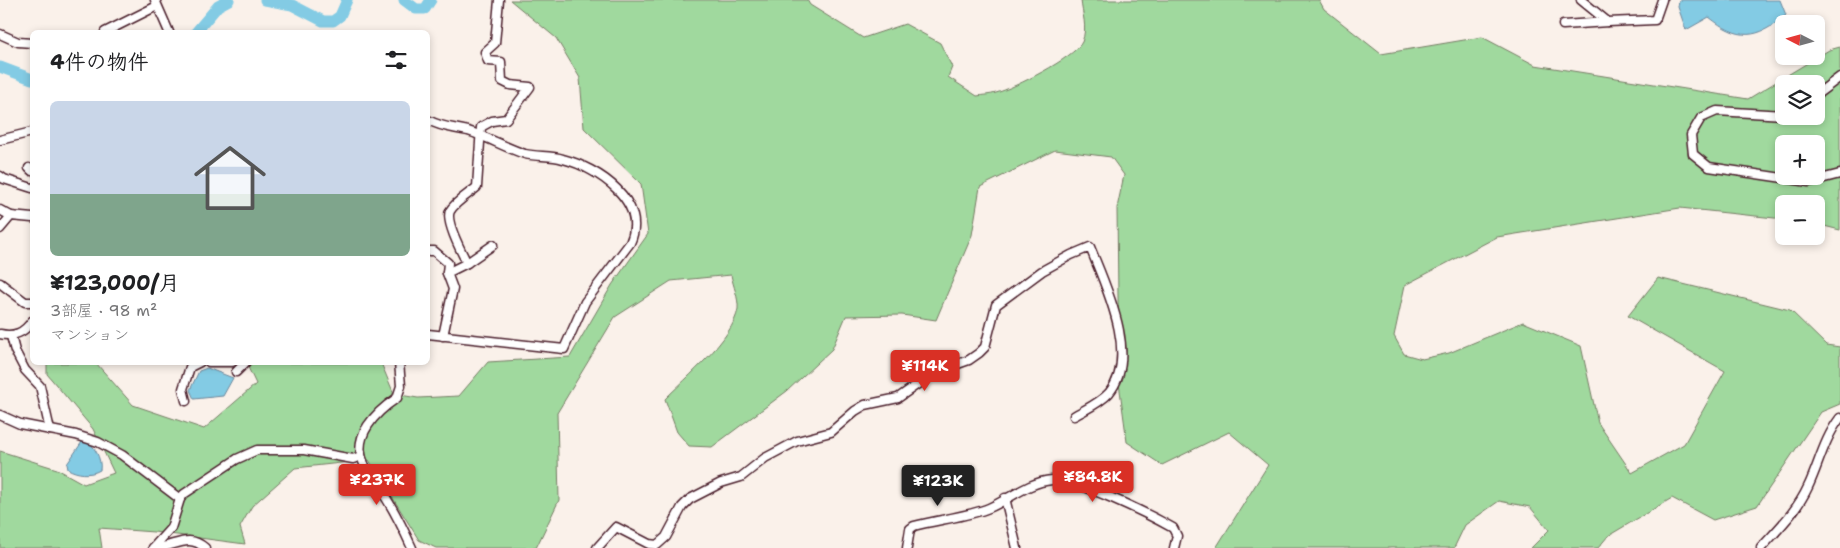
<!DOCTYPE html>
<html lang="ja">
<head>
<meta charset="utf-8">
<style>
	:root { --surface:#fff; --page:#f6f6f6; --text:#202124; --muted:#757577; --accent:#d93025 }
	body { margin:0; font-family:"Shantell Sans","Klee One",sans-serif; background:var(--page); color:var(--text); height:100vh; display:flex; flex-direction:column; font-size:19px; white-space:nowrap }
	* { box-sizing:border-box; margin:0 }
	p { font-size:16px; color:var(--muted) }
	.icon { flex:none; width:28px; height:28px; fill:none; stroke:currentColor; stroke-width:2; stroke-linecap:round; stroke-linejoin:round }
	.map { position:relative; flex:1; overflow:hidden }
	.details { position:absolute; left:30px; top:30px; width:400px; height:335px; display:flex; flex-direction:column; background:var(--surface); border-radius:8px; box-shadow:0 2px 8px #0003 }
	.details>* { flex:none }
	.needle { width:32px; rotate:276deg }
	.fabs { position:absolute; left:1775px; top:15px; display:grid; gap:10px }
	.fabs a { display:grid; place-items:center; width:50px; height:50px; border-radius:8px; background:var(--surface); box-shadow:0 2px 8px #0003; font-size:25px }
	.price { position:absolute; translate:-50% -42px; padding:0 11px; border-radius:5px; background:var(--accent); color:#fff; font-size:16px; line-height:32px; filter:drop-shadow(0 1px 2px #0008) }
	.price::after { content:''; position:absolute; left:50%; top:30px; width:15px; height:11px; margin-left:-8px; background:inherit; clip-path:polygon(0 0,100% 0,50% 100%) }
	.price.selected { background:#222; color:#fff }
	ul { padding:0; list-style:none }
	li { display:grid; align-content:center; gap:10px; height:265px; padding:0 20px }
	li span { display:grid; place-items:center; height:155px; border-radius:8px; color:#555 }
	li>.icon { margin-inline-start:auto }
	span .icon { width:90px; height:90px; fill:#fffc; stroke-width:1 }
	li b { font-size:21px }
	h2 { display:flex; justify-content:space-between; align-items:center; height:60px; padding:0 20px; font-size:21px }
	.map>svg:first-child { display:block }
	.green { fill:#a0d99e; stroke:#757c64; fill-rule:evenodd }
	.water { fill:#83cbe4; stroke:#6c869a }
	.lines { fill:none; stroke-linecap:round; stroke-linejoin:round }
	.river { stroke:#83cbe4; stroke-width:11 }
	.minor-casing { stroke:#4a1f2b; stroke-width:11 }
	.minor { stroke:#fff; stroke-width:8 }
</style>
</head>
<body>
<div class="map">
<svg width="1840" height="548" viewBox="0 0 1840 548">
	<rect width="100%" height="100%" fill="#faf1ea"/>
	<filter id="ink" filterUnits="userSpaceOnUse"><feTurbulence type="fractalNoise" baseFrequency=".02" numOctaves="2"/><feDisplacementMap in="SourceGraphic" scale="10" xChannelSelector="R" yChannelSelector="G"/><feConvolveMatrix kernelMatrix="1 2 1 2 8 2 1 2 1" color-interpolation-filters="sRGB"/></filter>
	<g filter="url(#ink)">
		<path class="green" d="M510,0H807L810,5L863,38L905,24L940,43L952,67L948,77L977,96C983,95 990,95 996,93C1014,88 1074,58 1082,42C1088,27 1082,14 1081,0H1319L1324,9L1381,54L1482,37L1535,65L1748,99L1829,50L1840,47V230L1816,224V204H1784V219L1680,208L1497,237L1405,285L1394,336L1404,354L1422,359L1449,353L1523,322L1581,346L1598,423L1632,473L1684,444L1725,371L1628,316L1658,278L1790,310L1826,345L1840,347V404L1821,412L1757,506L1713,520L1672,498L1608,536L1598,548H1531L1549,530L1530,507L1499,501L1465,525L1454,548H1216L1268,465L1229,432L1162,465L1127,442L1119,383L1117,208L1124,175L1111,157L1055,150L980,187L972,235L936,320L902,315L846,316L832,349L787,391L712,447L689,446L677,432L665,399C686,378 733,339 738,309C739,299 733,285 731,275L671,281L615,317L557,413L559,500L536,548H436L419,540L369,460L295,468L252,506L240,527L245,544L154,532L99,528L102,548H0V451L57,469L84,484L114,473L93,429L47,374V363H96L133,405L204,429L256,384L246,363H381L394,394L418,398L459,396L488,362L570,357L612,285L648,234L641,184L584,128L580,78L556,38ZM1784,84H1816V116H1784ZM1784,144H1816V176H1784Z"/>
		<g class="water">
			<path d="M1679,0H1780L1786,15C1757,40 1739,41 1709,17L1686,30L1678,7Z"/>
			<polygon points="207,368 233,378 223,396 194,399 190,390 199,371"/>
			<path d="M84,439C94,444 102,459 100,470C90,476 77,474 68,469L67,464Z"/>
		</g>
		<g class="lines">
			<g class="river">
				<polyline points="265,0 292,5 323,21 333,21 340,16 347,0"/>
				<polyline points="404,0 416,9 425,9 431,0"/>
				<polyline points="196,32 218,6 229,0"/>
				<polyline points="0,67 32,79"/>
			</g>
			<defs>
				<g id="minor">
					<polyline points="155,0 169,32"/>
					<polyline points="1581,0 1608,22 1655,20 1662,0"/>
					<polyline points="1563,25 1608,22"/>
					<polyline points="105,32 157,6"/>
					<polyline points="0,34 18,42 32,43"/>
					<polyline points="1816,95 1840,77"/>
					<polyline points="1784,115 1717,111 1701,118 1691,135 1693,154 1709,167 1809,182 1840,174"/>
					<path d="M428,120C443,128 452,127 468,131C488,137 506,148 525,154C537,157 551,155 563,159C598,168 649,202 630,243L585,302L564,349L428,334"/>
					<polyline points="0,140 32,132"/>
					<polyline points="29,168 32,171"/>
					<polyline points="0,176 4,179 32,188"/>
					<polyline points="0,210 11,216"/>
					<polyline points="0,229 11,216 32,218"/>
					<polyline points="428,251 434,251 448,263 447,273 453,289 443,336"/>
					<path d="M467,263C462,253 445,221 450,211C455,202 470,193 477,187L481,127L492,121L506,119L530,87L510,85L502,81L501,62L488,61L485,52L495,43L499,0"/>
					<polyline points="447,273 467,263 493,245"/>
					<polyline points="0,283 25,302 32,302"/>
					<path d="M0,334C14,337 24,333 32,321"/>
					<polyline points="11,336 15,351 25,370 40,386 50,430"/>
					<polyline points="209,362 232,362"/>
					<path d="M399,362L401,386L397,398C376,412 351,436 364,464C368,473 376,481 381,490C393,508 403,528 412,548"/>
					<polyline points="236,372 246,362"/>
					<polyline points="186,401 183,389 190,367 200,362"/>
					<polyline points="0,415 20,424 76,435 98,442 122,455 180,499"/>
					<polyline points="1005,498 1017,548"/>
					<polyline points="153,548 171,528 180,499 184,494 237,459 257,450 304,450 353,459 361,456"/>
					<path d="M153,548C174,548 188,532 205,548"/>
					<path d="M597,548L616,527L649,544L657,545L666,537L682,507L690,499L721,483L741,477L765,458L797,441L831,432L855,411L865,405L898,398L935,372L969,360L979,353L985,347L996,305L1042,271L1071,255L1090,247C1105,285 1140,356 1109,393C1100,403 1086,409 1074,416"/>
					<path d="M907,548L910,529L914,526C936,520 970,516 989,508C1010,499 1028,482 1052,480C1076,478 1150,515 1173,528L1177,536L1174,548"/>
					<path d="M1761,548C1778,529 1797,511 1808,487C1819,464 1824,439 1840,418"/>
				</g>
			</defs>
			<use href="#minor" class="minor-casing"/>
			<use href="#minor" class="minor"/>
		</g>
	</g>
</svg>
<div class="fabs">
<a><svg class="needle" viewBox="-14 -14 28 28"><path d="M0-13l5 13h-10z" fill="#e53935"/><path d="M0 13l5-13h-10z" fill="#757577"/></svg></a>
<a><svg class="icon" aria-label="layers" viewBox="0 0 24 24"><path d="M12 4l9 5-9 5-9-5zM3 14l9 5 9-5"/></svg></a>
<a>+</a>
<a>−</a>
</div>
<b class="price" style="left:925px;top:392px">¥114K</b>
<b class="price" style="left:1093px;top:503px">¥84.8K</b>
<b class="price" style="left:377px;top:506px">¥237K</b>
<b class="price selected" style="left:938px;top:507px">¥123K</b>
<section class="details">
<h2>4件の物件<svg class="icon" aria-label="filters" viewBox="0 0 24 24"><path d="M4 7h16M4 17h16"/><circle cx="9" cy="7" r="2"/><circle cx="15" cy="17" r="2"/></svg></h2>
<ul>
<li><span style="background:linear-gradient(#c9d6e8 60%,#7fa58c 0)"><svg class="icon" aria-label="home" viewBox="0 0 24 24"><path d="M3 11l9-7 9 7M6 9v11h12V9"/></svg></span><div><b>¥123,000/月</b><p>3部屋 · 98 m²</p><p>マンション</p></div></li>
</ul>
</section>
</div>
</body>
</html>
